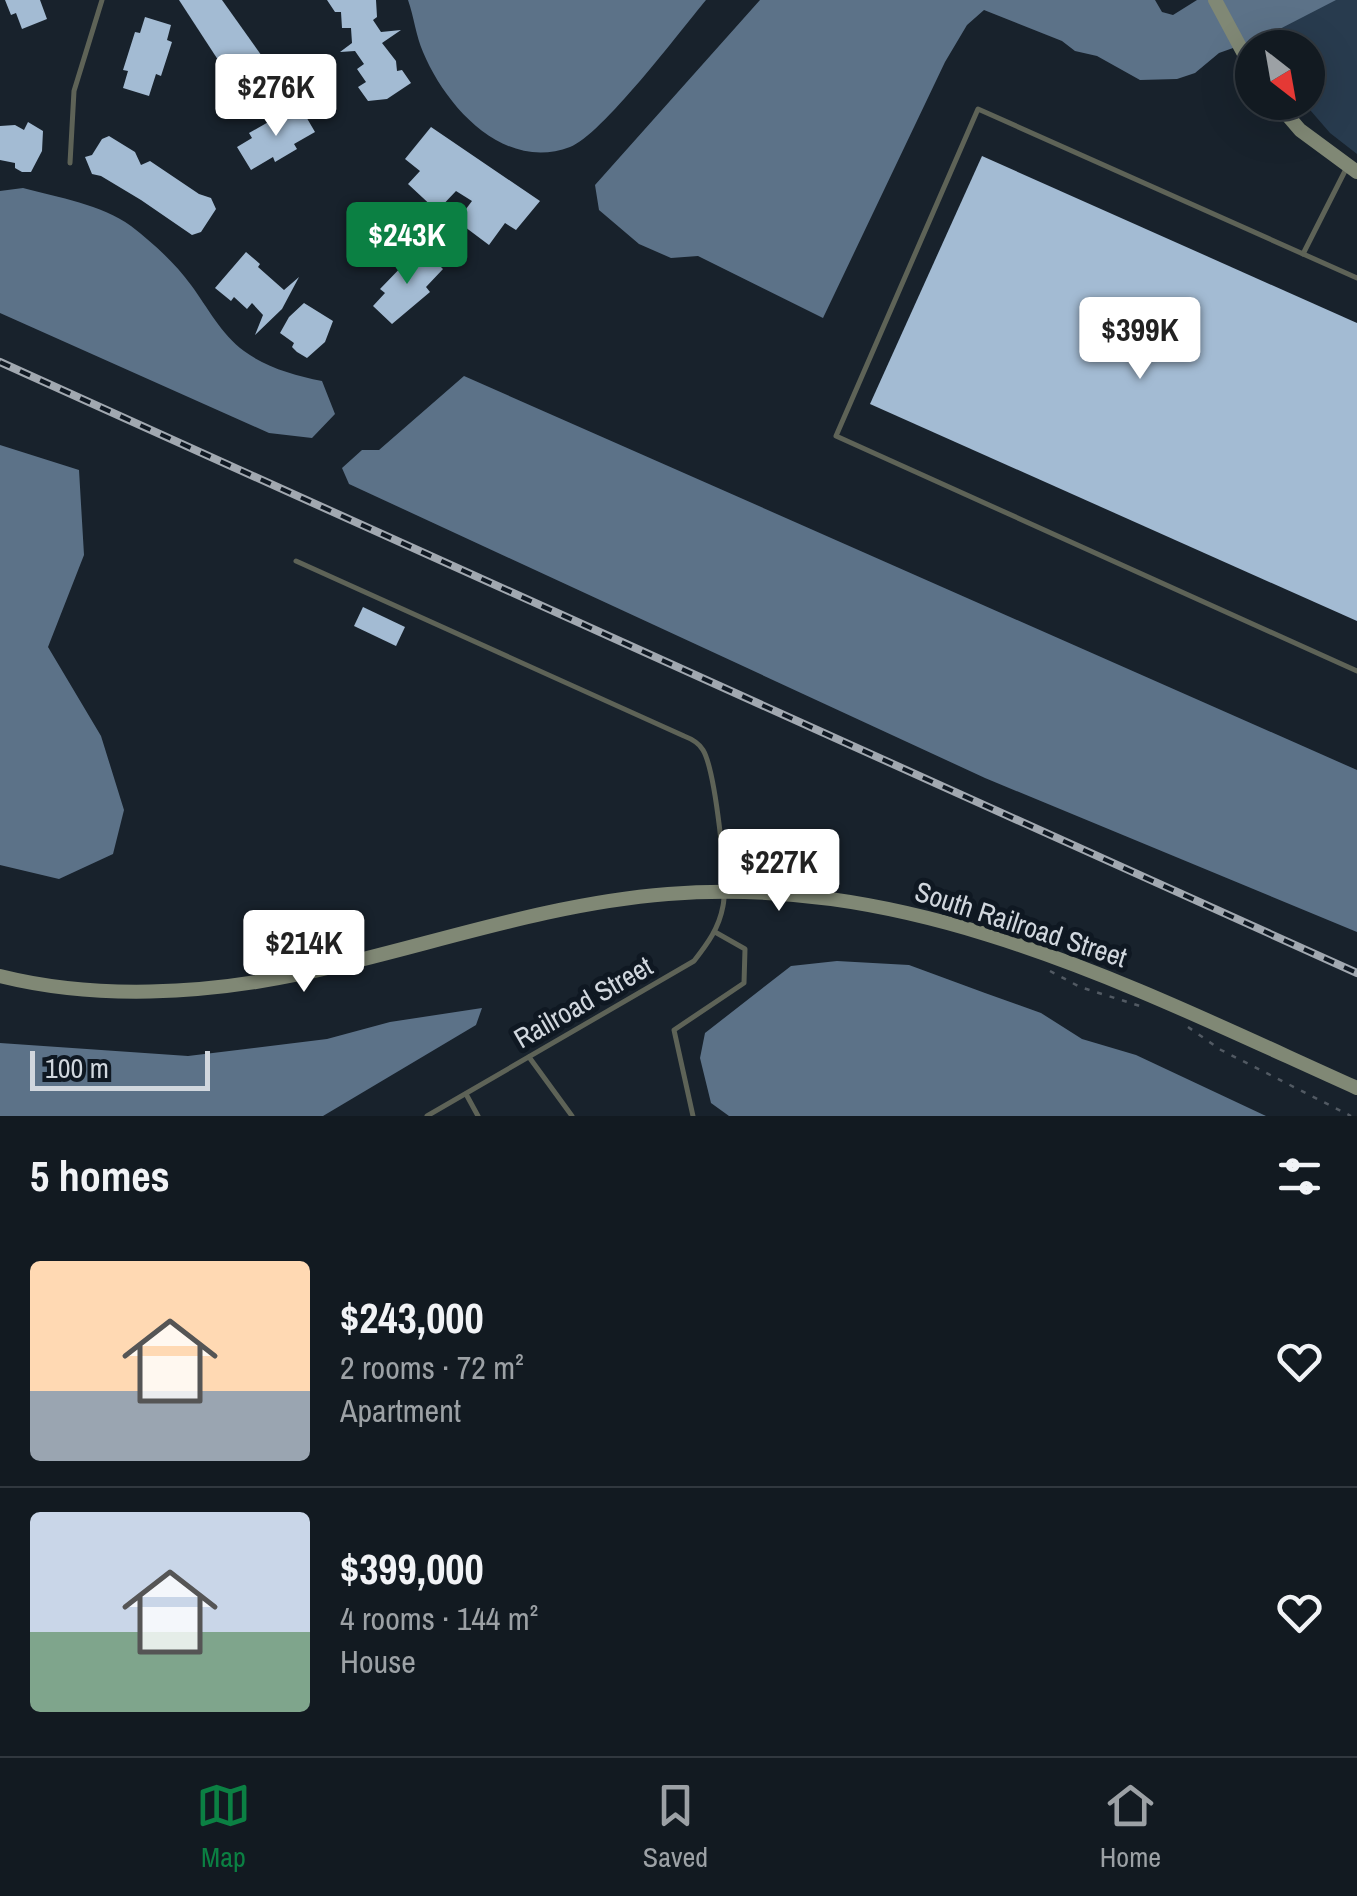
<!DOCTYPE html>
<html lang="en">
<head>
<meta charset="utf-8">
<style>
	:root { --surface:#121a21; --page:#1f272e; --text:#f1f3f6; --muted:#9ca1a5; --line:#31383f; --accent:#0b8043 }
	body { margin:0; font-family:"Archivo Narrow",sans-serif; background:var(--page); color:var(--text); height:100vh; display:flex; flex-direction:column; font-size:38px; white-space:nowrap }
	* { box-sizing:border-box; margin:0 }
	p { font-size:32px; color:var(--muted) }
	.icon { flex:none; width:55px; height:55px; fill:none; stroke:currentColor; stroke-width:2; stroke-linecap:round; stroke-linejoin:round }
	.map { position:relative; height:1116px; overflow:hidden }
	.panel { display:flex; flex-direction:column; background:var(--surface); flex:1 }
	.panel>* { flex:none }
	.needle { width:65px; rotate:149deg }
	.controls { position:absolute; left:1235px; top:30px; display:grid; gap:20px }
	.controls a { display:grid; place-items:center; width:90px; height:90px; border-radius:50%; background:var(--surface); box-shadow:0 10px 40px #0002,0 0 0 2px var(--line); font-size:50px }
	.scale { position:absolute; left:30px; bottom:25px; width:180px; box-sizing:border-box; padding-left:10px; border:5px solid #d1d7de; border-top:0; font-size:28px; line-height:35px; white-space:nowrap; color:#d1d7de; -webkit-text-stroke:8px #0f1822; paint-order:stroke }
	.price { position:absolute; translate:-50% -85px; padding:0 22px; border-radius:10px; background:#fff; color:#222; font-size:32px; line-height:65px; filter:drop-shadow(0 2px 5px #0008) }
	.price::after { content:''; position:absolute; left:50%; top:60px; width:30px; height:22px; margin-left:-15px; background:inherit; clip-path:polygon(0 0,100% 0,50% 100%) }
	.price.on { background:var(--accent); color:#fff }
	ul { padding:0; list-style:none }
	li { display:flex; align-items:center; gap:30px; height:250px; padding:0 30px }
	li+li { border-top:2px solid var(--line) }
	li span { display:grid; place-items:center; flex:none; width:280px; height:200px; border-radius:10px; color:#555 }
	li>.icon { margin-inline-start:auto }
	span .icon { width:120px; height:120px; fill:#fffc; stroke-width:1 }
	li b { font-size:42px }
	h2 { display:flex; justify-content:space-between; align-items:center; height:120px; padding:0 30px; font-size:42px }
	.tab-bar { display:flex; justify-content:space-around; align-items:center; height:140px; border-top:2px solid var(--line); background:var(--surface); font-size:28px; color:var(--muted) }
	.tab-bar a { display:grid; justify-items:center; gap:5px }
	.tab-bar .on { color:var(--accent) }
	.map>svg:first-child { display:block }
	.green { fill:#283b4e }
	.water { fill:#5c7288 }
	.building { fill:#a3bbd3 }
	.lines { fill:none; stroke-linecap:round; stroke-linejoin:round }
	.path { stroke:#525a63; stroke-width:2.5; stroke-dasharray:5 8; stroke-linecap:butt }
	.lane { stroke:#5e6357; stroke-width:5 }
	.secondary { stroke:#808875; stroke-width:14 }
	.rail-casing { stroke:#a1a8b0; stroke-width:8 }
	.rail { stroke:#0f1822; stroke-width:4; stroke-dasharray:11; stroke-linecap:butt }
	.labels { text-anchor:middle; stroke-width:10; stroke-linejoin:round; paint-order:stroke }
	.street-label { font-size:28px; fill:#d1d7de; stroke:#0f1822 }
</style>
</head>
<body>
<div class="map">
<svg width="1357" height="1116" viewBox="0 0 1357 1116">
	<rect width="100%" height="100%" fill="#18222c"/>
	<polygon class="green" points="1238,0 1357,0 1357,154 1330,133 1304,103 1308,102 1308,48 1262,47"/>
	<g class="water">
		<path d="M408,0H706C681,30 601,136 570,147C504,172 446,107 423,52C416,36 414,17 408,0Z"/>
		<polygon points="760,0 1155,0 1162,12 1173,15 1197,0 1336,0 1264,37 1219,53 1195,73 1177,79 1140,80 1097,56 1075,51 1062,41 984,10 967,25 945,62 823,318 698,256 671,258 639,244 599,210 595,185"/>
		<path d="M23,188C59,198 101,204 131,226C153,243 175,263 191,285C208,308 221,334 244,351C267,368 294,375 322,381L335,414L312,438L269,433L0,313V191Z"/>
		<polygon points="464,376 1357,770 1357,932 985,778 349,484 342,468 362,450 379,450"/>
		<polygon points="0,445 79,470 84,555 48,647 101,736 124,810 113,854 59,879 0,865"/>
		<polygon points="837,961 909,965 985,993 1041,1013 1082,1039 1136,1055 1266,1116 729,1116 711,1103 700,1058 705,1033 791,966"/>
		<polygon points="482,1008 476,1025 323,1116 0,1116 0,1043 188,1056 327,1039 390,1022"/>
	</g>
	<g class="building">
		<polygon points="5,0 40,0 47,19 22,29 16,13 11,15"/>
		<polygon points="179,0 222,0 284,87 250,109"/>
		<polygon points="327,0 376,0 377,17 373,20 381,32 401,30 382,43 396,61 397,71 402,70 411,83 387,99 368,101 358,87 366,82 357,69 364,64 355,51 340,52 352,43 351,28 342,28 341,12 335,12"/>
		<polygon points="145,17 171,25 167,40 172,42 161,76 156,74 149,96 123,88 128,71 123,70 135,32 140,33"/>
		<polygon points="301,108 315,132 294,144 297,149 275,162 273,157 251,170 237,147 252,138 249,133 284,113 286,117"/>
		<polygon points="28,122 43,131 42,151 31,172 22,172 15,168 15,163 0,160 0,126 15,125 24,130"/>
		<polygon points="431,127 540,201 516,230 505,223 489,245 457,221 472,201 456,191 437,211 408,184 420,171 405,159"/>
		<polygon points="109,136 135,152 141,165 150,161 199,194 211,198 216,209 201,232 192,235 141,200 101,176 92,174 85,157 92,155 102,139"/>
		<polygon points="982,156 1357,323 1357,621 870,404"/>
		<polygon points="424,250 443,269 426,287 430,292 392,324 373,306 385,293 380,289 408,260 412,263"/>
		<polygon points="246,252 260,264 258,267 284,290 299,277 282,309 255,335 263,315 252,303 247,309 234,297 231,301 215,288"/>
		<polygon points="304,303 333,321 325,342 307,358 297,352 292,347 294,343 280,333 289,317"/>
		<polygon points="363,607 405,627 396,646 354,626"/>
	</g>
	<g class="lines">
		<g class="path">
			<polyline points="1050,971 1080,987 1140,1006"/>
			<polyline points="1188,1027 1221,1050 1351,1116"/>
		</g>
		<g class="lane">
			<polyline points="70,163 74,91 102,0"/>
			<polyline points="1303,254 1346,169"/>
			<polyline points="1357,278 978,109 836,436 1357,671"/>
			<path d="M296,561L684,736C692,739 699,743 703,750C715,770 728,882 723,906C719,928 708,943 694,961L427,1116"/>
			<polyline points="529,1057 572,1116"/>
			<polyline points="466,1094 478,1116"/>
			<polyline points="693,1116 674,1030 744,983 745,949 715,932"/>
		</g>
		<g class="secondary">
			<polyline points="1215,0 1252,69"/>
			<polyline points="1276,102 1300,130 1357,172"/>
			<path d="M0,976C96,1000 204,994 300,974C423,948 541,904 668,894C918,874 1136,989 1357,1088"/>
		</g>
		<defs>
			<polyline id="rail" points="0,362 1357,973"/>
		</defs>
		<use href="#rail" class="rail-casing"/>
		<use href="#rail" class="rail"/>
	</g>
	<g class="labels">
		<g class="street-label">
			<text transform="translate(1021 924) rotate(18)" y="10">South Railroad Street</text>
			<text transform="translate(583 1002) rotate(-30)" y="10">Railroad Street</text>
		</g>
	</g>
</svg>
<div class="controls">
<a><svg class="needle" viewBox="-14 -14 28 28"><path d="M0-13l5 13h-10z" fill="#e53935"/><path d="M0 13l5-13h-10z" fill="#9ca1a5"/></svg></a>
</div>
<div class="scale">100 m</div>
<b class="price" style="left:276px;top:139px">$276K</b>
<b class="price on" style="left:407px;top:287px">$243K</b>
<b class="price" style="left:1140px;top:382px">$399K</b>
<b class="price" style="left:779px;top:914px">$227K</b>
<b class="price" style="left:304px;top:995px">$214K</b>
</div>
<section class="panel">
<h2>5 homes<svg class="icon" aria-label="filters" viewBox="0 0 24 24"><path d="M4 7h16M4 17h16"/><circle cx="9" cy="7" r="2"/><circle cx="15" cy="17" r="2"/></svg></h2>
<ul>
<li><span style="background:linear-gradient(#ffd9b3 65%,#9aa5b1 0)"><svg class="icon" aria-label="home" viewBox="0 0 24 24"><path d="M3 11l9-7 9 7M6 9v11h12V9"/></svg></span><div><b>$243,000</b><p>2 rooms · 72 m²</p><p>Apartment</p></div><svg class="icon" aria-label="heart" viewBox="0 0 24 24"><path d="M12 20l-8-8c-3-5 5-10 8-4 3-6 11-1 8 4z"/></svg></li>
<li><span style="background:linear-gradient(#c9d6e8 60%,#7fa58c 0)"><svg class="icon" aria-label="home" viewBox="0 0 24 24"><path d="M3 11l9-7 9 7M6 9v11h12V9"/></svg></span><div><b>$399,000</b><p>4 rooms · 144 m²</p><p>House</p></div><svg class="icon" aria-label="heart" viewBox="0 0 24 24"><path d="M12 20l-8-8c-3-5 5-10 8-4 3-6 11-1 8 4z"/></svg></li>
</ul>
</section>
<nav class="tab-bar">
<a class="on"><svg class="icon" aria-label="map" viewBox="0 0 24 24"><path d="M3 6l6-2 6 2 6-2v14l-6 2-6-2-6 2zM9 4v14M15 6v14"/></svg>Map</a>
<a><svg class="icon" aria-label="saved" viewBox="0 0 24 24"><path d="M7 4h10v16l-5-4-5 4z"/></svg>Saved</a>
<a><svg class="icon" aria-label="home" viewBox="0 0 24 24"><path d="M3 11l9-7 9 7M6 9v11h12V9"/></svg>Home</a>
</nav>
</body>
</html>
